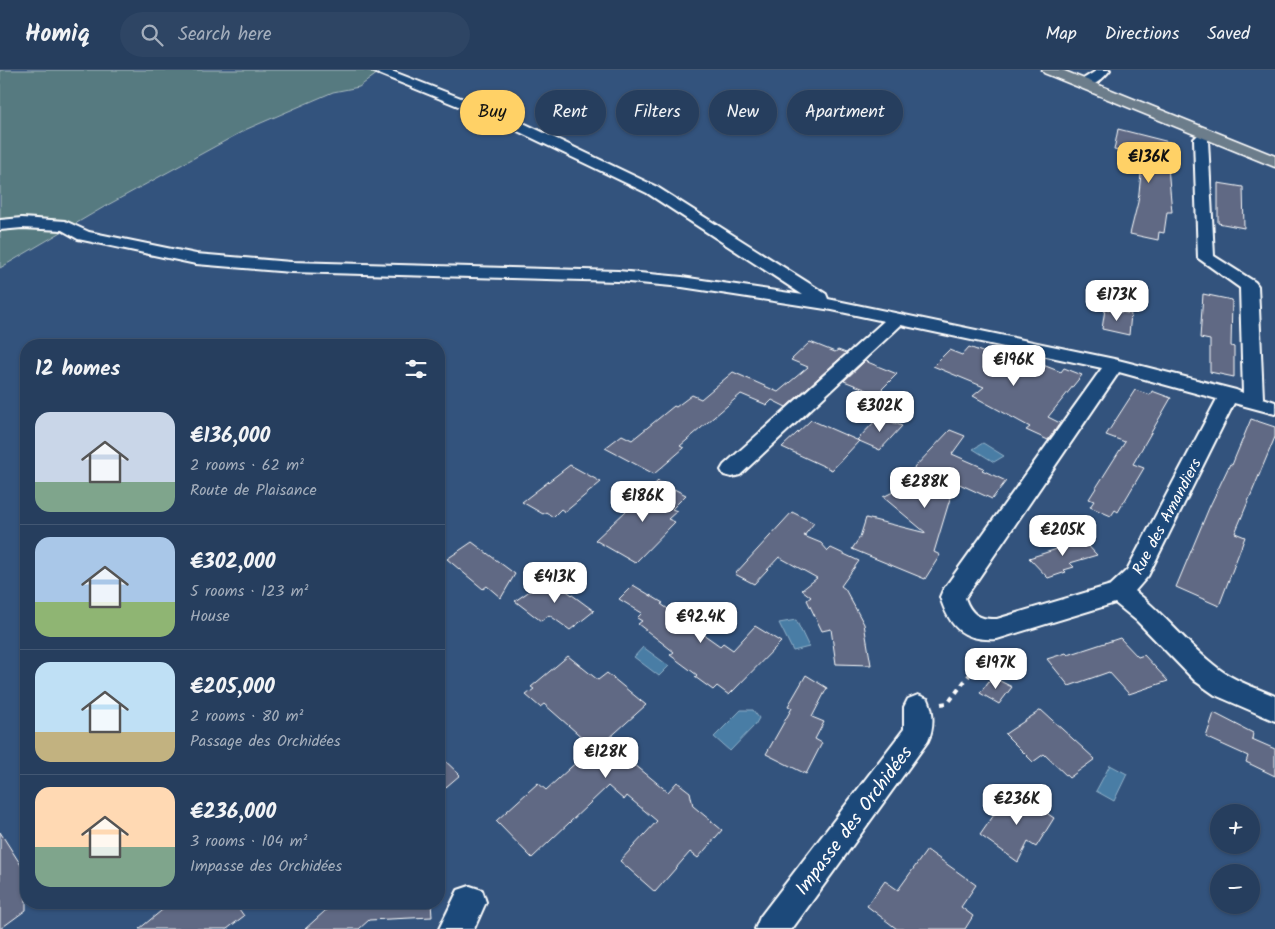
<!DOCTYPE html>
<html lang="en">
<head>
<meta charset="utf-8">
<style>
	:root { --surface:#263e5e; --page:#2e4564; --text:#f1f3f6; --muted:#a4aebc; --line:#425773; --accent:#ffd166 }
	body { margin:0; font-family:Kalam,sans-serif; background:var(--page); color:var(--text); height:100vh; display:flex; flex-direction:column; font-size:19px; white-space:nowrap }
	* { box-sizing:border-box; margin:0 }
	p { font-size:16px; color:var(--muted) }
	.icon { flex:none; width:28px; height:28px; fill:none; stroke:currentColor; stroke-width:2; stroke-linecap:round; stroke-linejoin:round }
	.map { position:relative; flex:1; overflow:hidden }
	.drawer { position:absolute; left:20px; top:269px; width:425px; height:570px; display:flex; flex-direction:column; background:var(--surface); border-radius:20px; box-shadow:0 1px 4px #0004,0 0 0 1px var(--line) }
	.drawer>* { flex:none }
	.guide { position:absolute; left:460px; top:20px; width:475px; height:45px; display:flex; gap:10px }
	.fabs { position:absolute; left:1210px; top:734px; display:grid; gap:10px }
	.fabs a { display:grid; place-items:center; width:50px; height:50px; border-radius:50%; background:var(--surface); box-shadow:0 1px 4px #0004,0 0 0 1px var(--line); font-size:25px }
	.price { position:absolute; translate:-50% -42px; padding:0 11px; border-radius:10px; background:#fff; color:#222; font-size:16px; line-height:32px; filter:drop-shadow(0 1px 2px #0008) }
	.price::after { content:''; position:absolute; left:50%; top:30px; width:15px; height:11px; margin-left:-8px; background:inherit; clip-path:polygon(0 0,100% 0,50% 100%) }
	.price.current { background:var(--accent); color:#111 }
	ul { padding:0; list-style:none }
	li { display:flex; align-items:center; gap:15px; height:125px; padding:0 15px }
	li+li { border-top:1px solid var(--line) }
	li span { display:grid; place-items:center; flex:none; width:140px; height:100px; border-radius:15px; color:#555 }
	li>.icon { margin-inline-start:auto }
	span .icon { width:60px; height:60px; fill:#fffc; stroke-width:1 }
	li b { font-size:21px }
	h2 { display:flex; justify-content:space-between; align-items:center; height:60px; padding:0 15px; font-size:21px }
	.pill { padding:0 18px; border-radius:22px; background:var(--surface); box-shadow:0 1px 4px #0004,0 0 0 1px var(--line); font-size:18px; line-height:45px }
	.pill.current { background:var(--accent); color:#111 }
	header { display:flex; align-items:center; gap:30px; box-sizing:border-box; height:70px; padding:0 25px; background:var(--surface); border-bottom:1px solid var(--line) }
	header strong { font-size:24px }
	nav { display:flex; gap:28px; margin-inline-start:auto; font-size:18px }
	.search { width:350px; height:45px; background:var(--page); display:flex; align-items:center; gap:12px; box-sizing:border-box; padding:0 18px; border-radius:28px; color:var(--muted); font-size:19px }
	.map>svg:first-child { display:block }
	.green { fill:#567a80; stroke:#aabcc0 }
	.water { fill:#487da5; stroke:#91b1c9 }
	.building { fill:#616984; stroke:#fff }
	.lines { fill:none; stroke-linecap:round; stroke-linejoin:round }
	.minor-casing { stroke:#fff; stroke-width:4 }
	.major-casing { stroke:#fff; stroke-width:3 }
	.path { stroke:#fff; stroke-width:4; stroke-dasharray:5 5; stroke-linecap:butt }
	.minor { fill:#1f4a7a; fill-rule:evenodd }
	.major { fill:#6c7d8b; fill-rule:evenodd }
	.labels { text-anchor:middle; stroke-width:5; stroke-linejoin:round; paint-order:stroke }
	.street-label { font-size:16px; fill:#fff; stroke:#1f4a7a }
	.near-street-label { font-size:19px; fill:#fff; stroke:#1f4a7a }
</style>
</head>
<body>
<header>
<strong>Homiq</strong>
<div class="search"><svg class="icon" aria-label="search" viewBox="0 0 24 24"><circle cx="10" cy="10" r="6"/><path d="M15 15l6 6"/></svg>Search here</div>
<nav><a>Map</a><a>Directions</a><a>Saved</a></nav>
</header>
<div class="map">
<svg width="1275" height="859" viewBox="0 0 1275 859">
	<rect width="100%" height="100%" fill="#33537d"/>
	<filter id="ink" filterUnits="userSpaceOnUse"><feTurbulence type="fractalNoise" baseFrequency=".02" numOctaves="2"/><feDisplacementMap in="SourceGraphic" scale="10" xChannelSelector="R" yChannelSelector="G"/><feConvolveMatrix kernelMatrix="1 2 1 2 8 2 1 2 1" color-interpolation-filters="sRGB"/></filter>
	<g filter="url(#ink)">
		<polygon class="green" points="0,0 364,0 378,3 359,17 333,22 247,59 104,137 0,198"/>
		<g class="water">
			<polygon points="983,373 1004,386 994,392 973,379"/>
			<polygon points="796,550 809,577 793,581 779,553"/>
			<polygon points="643,577 669,596 659,606 634,587"/>
			<polygon points="741,640 753,640 759,648 755,655 730,681 714,667"/>
			<polygon points="1110,695 1127,704 1114,731 1096,721"/>
		</g>
		<g class="building">
			<polygon points="1118,59 1173,73 1153,94 1168,97 1172,142 1167,142 1164,163 1159,162 1158,170 1130,164 1138,132 1143,85 1114,80"/>
			<polygon points="1218,113 1243,117 1244,158 1218,153"/>
			<polygon points="1203,224 1232,230 1231,276 1234,277 1234,307 1210,302 1210,270 1200,268"/>
			<polygon points="1105,239 1131,244 1129,265 1102,259"/>
			<polygon points="810,272 835,282 838,280 846,283 786,337 772,330 767,335 741,324 680,376 684,378 654,404 605,378 622,365 632,370 674,336 676,337 692,325 701,329 733,302 778,322 808,297 791,290"/>
			<polygon points="969,277 1001,289 1004,285 1030,295 1040,298 1043,295 1061,302 1064,298 1082,305 1048,347 1060,353 1048,370 1026,360 1030,357 973,326 984,317 933,296 949,280 962,285"/>
			<polygon points="865,291 897,304 877,324 844,311"/>
			<polygon points="1135,320 1150,325 1152,321 1171,328 1133,394 1144,398 1118,442 1115,440 1111,446 1090,437 1094,431 1089,429 1125,372 1106,365"/>
			<polygon points="879,347 902,356 880,380 857,370"/>
			<polygon points="1251,349 1275,357 1275,367 1235,463 1245,467 1219,536 1176,517 1209,438 1230,394 1232,395"/>
			<polygon points="811,350 859,371 832,400 782,377"/>
			<polygon points="950,360 965,366 952,384 984,398 982,400 1006,411 992,429 955,412 934,482 940,485 925,509 852,479 860,467 866,448 926,463 883,427 925,406 912,400"/>
			<polygon points="570,395 601,412 565,442 561,439 553,447 546,442 543,444 522,432"/>
			<polygon points="658,411 686,425 672,439 677,441 668,449 675,452 635,493 595,470"/>
			<polygon points="792,442 814,453 804,466 821,473 828,481 831,478 859,491 841,516 845,519 864,554 871,595 836,594 831,559 822,561 807,530 811,527 802,520 817,508 779,487 754,514 735,504"/>
			<polygon points="1079,466 1097,485 1070,493 1074,497 1064,500 1066,502 1048,508 1029,488 1057,479 1053,475"/>
			<polygon points="472,472 515,504 501,528 487,516 483,519 447,489"/>
			<polygon points="549,508 594,541 570,560 549,545 541,551 515,531"/>
			<polygon points="633,515 663,533 661,534 720,576 723,573 733,580 755,556 781,572 729,625 717,616 713,620 695,607 697,605 670,585 674,582 638,554 642,551 637,548 642,543 619,529"/>
			<polygon points="1120,568 1138,587 1144,585 1168,611 1129,624 1109,602 1069,616 1047,589 1066,583 1068,585"/>
			<polygon points="568,586 598,610 607,603 646,635 606,671 668,722 677,712 690,722 693,736 722,760 698,788 690,782 655,822 620,791 657,751 627,726 624,730 608,716 532,788 496,751 538,713 546,720 593,677 544,634 540,637 526,625 534,619 531,617"/>
			<polygon points="806,605 827,618 812,647 824,652 815,669 822,673 806,704 766,684 792,638 788,636"/>
			<polygon points="992,607 1012,617 999,634 980,623"/>
			<polygon points="1041,640 1095,689 1069,708 1044,684 1033,692 1005,664"/>
			<polygon points="1214,643 1253,663 1252,669 1275,679 1275,706 1246,692 1248,686 1206,667"/>
			<polygon points="439,685 460,705 439,723"/>
			<polygon points="1011,724 1018,724 1054,748 1036,777 1028,772 1018,792 980,765 1003,732 1006,734"/>
			<polygon points="0,762 26,803 26,840 0,859"/>
			<polygon points="927,780 976,815 961,837 973,846 965,859 897,859 867,836 885,811 898,820"/>
			<polygon points="172,832 234,832 244,846 227,859 139,859"/>
			<polygon points="335,832 431,832 432,847 369,850 359,859 305,859"/>
		</g>
		<g class="lines">
			<defs>
				<g id="minor">
					<path d="M372,0H389L515,49L657,117L826,224L828,229L1114,289L1236,320L1243,323L1240,218L1198,188L1194,69L1202,61H1212L1214,64L1208,70L1214,186L1255,212L1258,216L1263,328L1275,332V344L1234,333L1148,506L1135,521C1164,544 1186,573 1214,595C1231,610 1254,617 1275,626V651L1215,625L1195,611L1137,551L1115,533L997,569C963,571 950,558 940,527L943,520L1102,298L901,255L740,405L732,407L724,405L721,400L724,395L884,251L832,240L682,217L618,211L291,202L196,194L78,169L62,160L22,158L0,160V150L22,148L65,151L89,162L196,184L291,192L618,201L682,207L803,225L647,123L505,55L374,2ZM1119,302L1217,329L1127,500L1111,515L997,549C980,550 971,545 965,528Z"/>
					<path d="M1097,0H1110C1103,9 1092,19 1080,17L1078,14C1082,8 1091,5 1097,0Z"/>
					<path d="M918,625L928,629C934,642 934,658 928,671L792,859H755L760,847L904,659V637L908,629Z"/>
					<polygon points="470,816 482,820 486,832 474,859 439,859 458,820"/>
				</g>
				<polygon id="major" points="1042,0 1062,0 1275,86 1275,97 1044,3"/>
			</defs>
			<use href="#minor" class="minor-casing"/>
			<use href="#major" class="major-casing"/>
			<polyline class="path" points="941,634 948,633 980,591 980,578"/>
			<use href="#minor" class="minor"/>
			<use href="#major" class="major"/>
		</g>
	</g>
	<g class="labels">
		<g class="street-label">
			<text transform="translate(1166 446) rotate(-62)" y="6">Rue des Amandiers</text>
		</g>
		<g class="near-street-label">
			<text transform="translate(853 750) rotate(-53)" y="7">Impasse des Orchidées</text>
		</g>
	</g>
</svg>
<div class="fabs">
<a>+</a>
<a>−</a>
</div>
<b class="price current" style="left:1149px;top:114px">€136K</b>
<b class="price" style="left:1117px;top:252px">€173K</b>
<b class="price" style="left:1014px;top:317px">€196K</b>
<b class="price" style="left:880px;top:363px">€302K</b>
<b class="price" style="left:925px;top:439px">€288K</b>
<b class="price" style="left:643px;top:453px">€186K</b>
<b class="price" style="left:1063px;top:487px">€205K</b>
<b class="price" style="left:555px;top:534px">€413K</b>
<b class="price" style="left:701px;top:574px">€92.4K</b>
<b class="price" style="left:996px;top:620px">€197K</b>
<b class="price" style="left:606px;top:709px">€128K</b>
<b class="price" style="left:1017px;top:756px">€236K</b>
<div class="guide">
<a class="pill current">Buy</a>
<a class="pill">Rent</a>
<a class="pill">Filters</a>
<a class="pill">New</a>
<a class="pill">Apartment</a>
</div>
<section class="drawer">
<h2>12 homes<svg class="icon" aria-label="filters" viewBox="0 0 24 24"><path d="M4 7h16M4 17h16"/><circle cx="9" cy="7" r="2"/><circle cx="15" cy="17" r="2"/></svg></h2>
<ul>
<li><span style="background:linear-gradient(#c9d6e8 70%,#7fa58c 0)"><svg class="icon" aria-label="home" viewBox="0 0 24 24"><path d="M3 11l9-7 9 7M6 9v11h12V9"/></svg></span><div><b>€136,000</b><p>2 rooms · 62 m²</p><p>Route de Plaisance</p></div></li>
<li><span style="background:linear-gradient(#a9c7e8 65%,#8fb573 0)"><svg class="icon" aria-label="home" viewBox="0 0 24 24"><path d="M3 11l9-7 9 7M6 9v11h12V9"/></svg></span><div><b>€302,000</b><p>5 rooms · 123 m²</p><p>House</p></div></li>
<li><span style="background:linear-gradient(#bfe0f5 70%,#c2b280 0)"><svg class="icon" aria-label="home" viewBox="0 0 24 24"><path d="M3 11l9-7 9 7M6 9v11h12V9"/></svg></span><div><b>€205,000</b><p>2 rooms · 80 m²</p><p>Passage des Orchidées</p></div></li>
<li><span style="background:linear-gradient(#ffd9b3 60%,#7fa58c 0)"><svg class="icon" aria-label="home" viewBox="0 0 24 24"><path d="M3 11l9-7 9 7M6 9v11h12V9"/></svg></span><div><b>€236,000</b><p>3 rooms · 104 m²</p><p>Impasse des Orchidées</p></div></li>
</ul>
</section>
</div>
</body>
</html>
